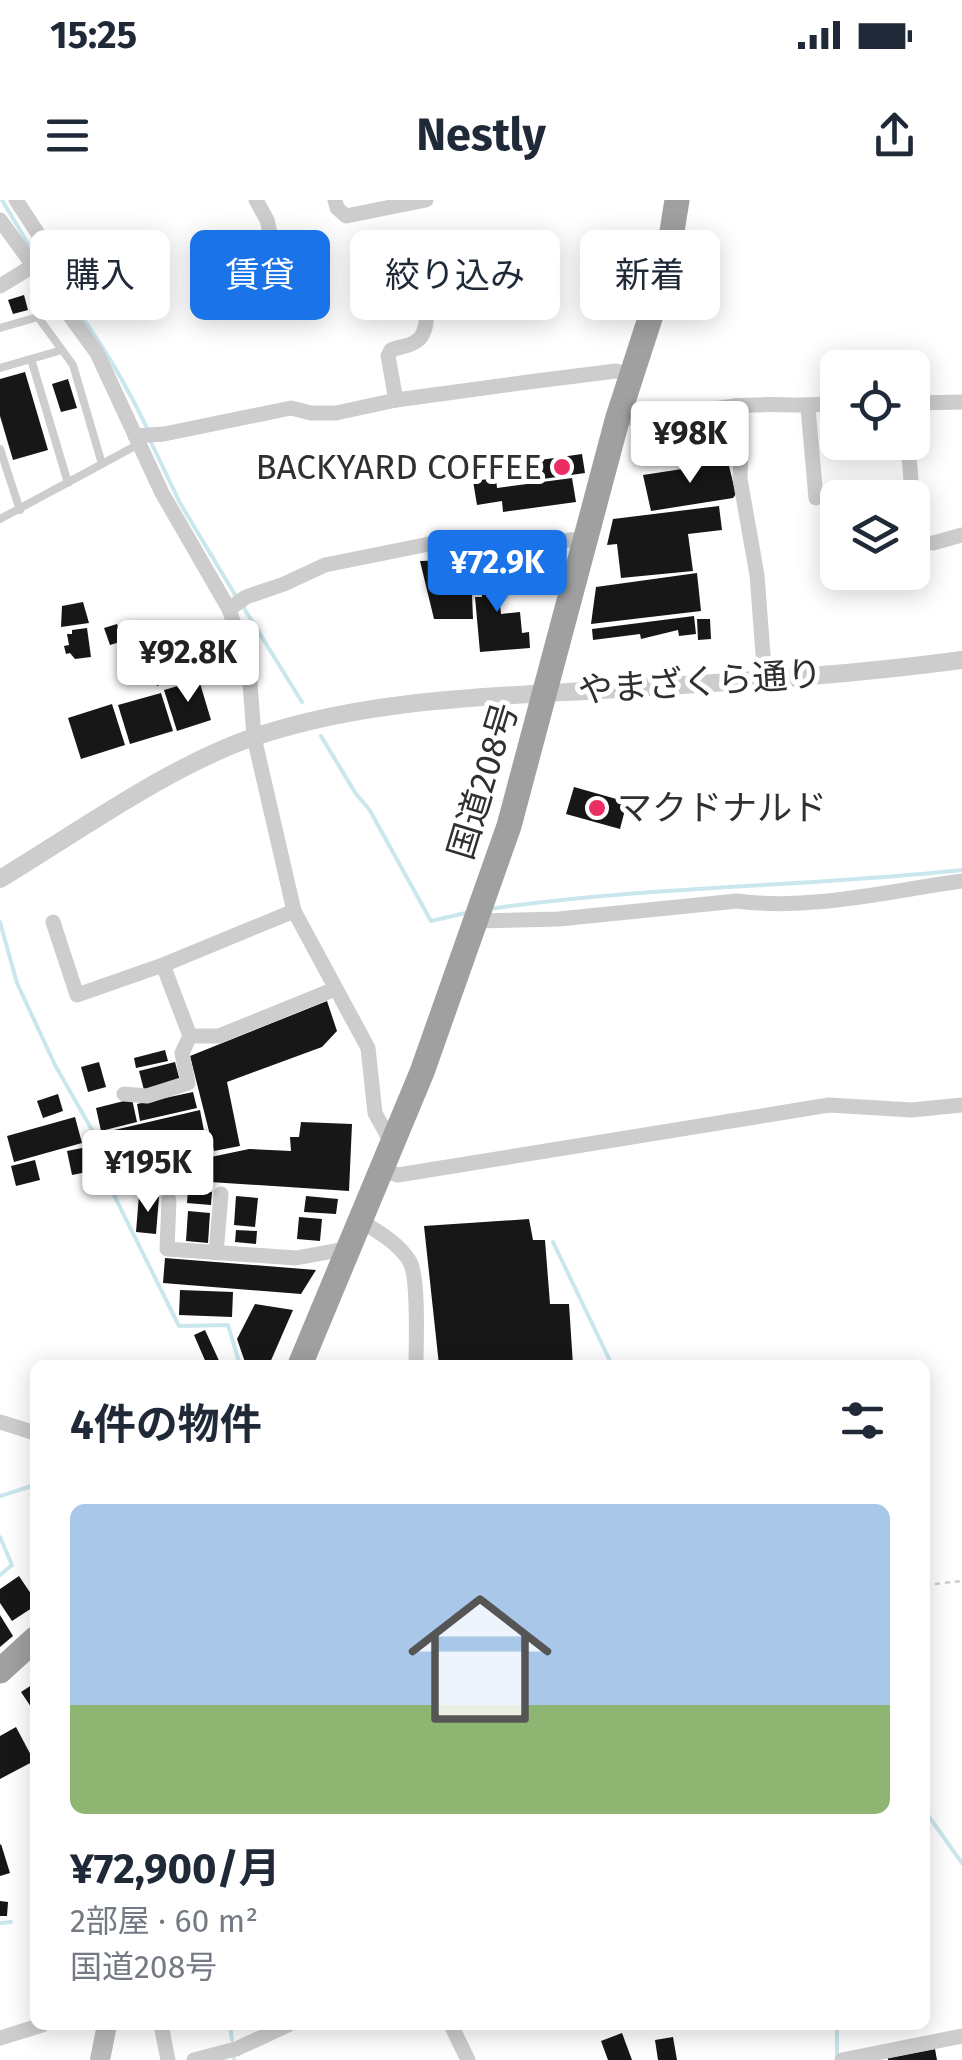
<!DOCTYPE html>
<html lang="ja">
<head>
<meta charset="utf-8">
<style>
	:root { --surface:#fff; --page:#f6f6f7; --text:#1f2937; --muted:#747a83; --accent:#1a73e8 }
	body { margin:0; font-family:"Fira Sans","Noto Sans JP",sans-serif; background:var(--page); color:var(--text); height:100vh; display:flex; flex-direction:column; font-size:38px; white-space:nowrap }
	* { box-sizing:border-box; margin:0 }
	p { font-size:32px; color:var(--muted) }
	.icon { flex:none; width:55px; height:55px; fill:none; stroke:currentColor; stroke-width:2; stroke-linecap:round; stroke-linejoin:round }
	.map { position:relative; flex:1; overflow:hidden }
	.sheet { position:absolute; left:30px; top:1160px; width:900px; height:670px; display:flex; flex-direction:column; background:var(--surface); border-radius:15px; box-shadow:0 5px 25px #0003 }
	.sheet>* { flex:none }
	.guide { position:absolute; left:30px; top:30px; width:902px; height:90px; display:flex; gap:20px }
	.buttons { position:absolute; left:820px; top:150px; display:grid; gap:20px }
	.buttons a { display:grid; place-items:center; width:110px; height:110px; border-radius:15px; background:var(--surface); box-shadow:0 5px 25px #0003; font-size:50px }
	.price { position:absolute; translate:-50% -85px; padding:0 22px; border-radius:10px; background:#fff; color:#222; font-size:32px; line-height:65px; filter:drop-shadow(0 2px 5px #0008) }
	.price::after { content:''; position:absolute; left:50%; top:60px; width:30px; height:22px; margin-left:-15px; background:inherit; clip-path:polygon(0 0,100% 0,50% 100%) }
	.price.current { background:var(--accent); color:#fff }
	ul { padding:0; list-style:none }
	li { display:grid; align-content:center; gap:20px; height:530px; padding:0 40px }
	li span { display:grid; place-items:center; height:310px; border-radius:15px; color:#555 }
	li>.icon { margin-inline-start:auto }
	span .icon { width:180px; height:180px; fill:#fffc; stroke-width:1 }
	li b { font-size:42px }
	h2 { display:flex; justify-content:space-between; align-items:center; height:120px; padding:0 40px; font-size:42px }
	.chip { padding:0 35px; border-radius:15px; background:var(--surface); box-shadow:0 5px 25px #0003; font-size:35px; line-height:90px }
	.chip.current { background:var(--accent); color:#fff }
	.status { display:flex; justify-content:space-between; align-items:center; height:70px; padding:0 50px; background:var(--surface); direction:ltr }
	.status svg { height:28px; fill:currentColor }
	header { display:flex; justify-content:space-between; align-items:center; height:130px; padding:0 40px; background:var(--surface); font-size:45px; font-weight:700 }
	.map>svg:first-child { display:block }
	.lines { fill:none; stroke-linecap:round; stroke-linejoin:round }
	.stream { stroke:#cae7ee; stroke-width:4 }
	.building { fill:#171717 }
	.path { stroke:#cdcdcd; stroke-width:2.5; stroke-dasharray:5 5; stroke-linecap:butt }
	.service { stroke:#cdcdcd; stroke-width:8 }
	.minor { stroke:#cdcdcd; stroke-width:15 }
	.tertiary { stroke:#cdcdcd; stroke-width:18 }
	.secondary { stroke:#bababa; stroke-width:20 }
	.trunk { stroke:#a0a0a0; stroke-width:25 }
	.poi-dot { fill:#ec2d63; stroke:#fff; stroke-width:4 }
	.labels { text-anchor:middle; stroke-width:10; stroke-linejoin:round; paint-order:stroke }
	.poi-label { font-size:35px; fill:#303030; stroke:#fff; text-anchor:end }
	.street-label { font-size:35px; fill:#303030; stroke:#fff }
</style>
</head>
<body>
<div class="status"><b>15:25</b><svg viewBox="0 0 49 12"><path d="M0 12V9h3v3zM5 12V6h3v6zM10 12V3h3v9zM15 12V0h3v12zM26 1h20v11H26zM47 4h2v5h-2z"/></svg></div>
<header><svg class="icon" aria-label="menu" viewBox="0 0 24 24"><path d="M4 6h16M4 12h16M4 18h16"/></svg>Nestly<svg class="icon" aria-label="share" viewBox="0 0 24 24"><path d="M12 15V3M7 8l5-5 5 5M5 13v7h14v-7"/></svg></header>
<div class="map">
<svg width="962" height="1860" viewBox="0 0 962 1860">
	<rect width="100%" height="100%" fill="#fff"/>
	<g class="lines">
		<g class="stream">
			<polyline points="2,0 33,52"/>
			<path d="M46,70C88,121 118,168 147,228"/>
			<polyline points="150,240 180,303 237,398"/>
			<polyline points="242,405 302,502"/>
			<polyline points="321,536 356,594 369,609 431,721 470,712"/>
			<path d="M489,709C646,686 805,687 962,670"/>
			<polyline points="0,722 17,783 55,865 104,951 111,989 179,1126 228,1125 240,1165"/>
			<polyline points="553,1042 612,1165"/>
			<polyline points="0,1296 35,1285"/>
			<polyline points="0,1337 12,1365 0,1375"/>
			<polyline points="925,1611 962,1663"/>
			<polyline points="0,1723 11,1722"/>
			<polyline points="230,1825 232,1840"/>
			<polyline points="837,1825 837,1855"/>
			<polyline points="234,1859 234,1860"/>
		</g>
	</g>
	<g class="building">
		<polygon points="24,95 28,110 13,114 8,100"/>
		<polygon points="25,172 48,250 13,260 0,216 0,179"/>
		<polygon points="68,179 77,208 61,212 52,184"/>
		<polygon points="582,254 585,273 543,279 540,260"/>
		<polygon points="728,262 736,294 733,298 651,311 643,275"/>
		<polygon points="496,278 497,288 572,278 576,302 503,312 502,301 477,305 473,281"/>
		<polygon points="719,306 722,330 688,334 693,371 621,378 617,344 607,345 613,319"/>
		<polygon points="496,358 501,414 520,412 522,433 529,432 530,448 480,452 475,397 482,397 479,359"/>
		<polygon points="477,359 479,393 472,394 473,419 434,419 420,361"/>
		<polygon points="697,373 701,411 591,424 596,387"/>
		<polygon points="83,402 89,423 61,427 62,406"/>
		<polygon points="694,416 696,434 679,436 678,430 641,439 640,434 593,440 592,429"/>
		<polygon points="697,419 710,419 711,439 698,440"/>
		<polygon points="117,424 123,441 110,445 104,428"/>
		<polygon points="87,428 91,457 75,459 70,453 66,454 64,446 69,445 67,434 72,434 72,430"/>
		<polygon points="161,448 174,479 157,486 144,456"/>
		<polygon points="205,450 210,468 179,478 174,460"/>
		<polygon points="199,480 211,520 177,531 164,490"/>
		<polygon points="161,493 173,531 130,544 118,505"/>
		<polygon points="112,504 125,545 81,559 68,518"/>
		<polygon points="574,587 627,602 620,629 566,614"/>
		<polygon points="327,801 337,831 322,847 227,882 240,946 214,951 190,856"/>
		<polygon points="165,850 168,861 136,868 134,858"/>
		<polygon points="99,862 106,887 88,892 81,867"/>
		<polygon points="175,862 180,881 144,890 139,871"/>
		<polygon points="193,892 197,908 140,921 137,904"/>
		<polygon points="58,894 63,911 43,918 37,901"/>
		<polygon points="132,899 137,922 101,931 96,908"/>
		<polygon points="200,910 208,952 120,952 110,931"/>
		<polygon points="75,917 82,943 14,962 7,936"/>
		<polygon points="301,922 352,924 349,991 210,982 211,957 249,949 291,951 290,937 299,937"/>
		<polygon points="92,946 101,953 102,969 72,975 67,951"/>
		<rect x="117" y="957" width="88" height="27"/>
		<polygon points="35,960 40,980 16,986 11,966"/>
		<polygon points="188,989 212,992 211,1005 187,1003"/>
		<polygon points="139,995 159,997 156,1034 136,1032"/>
		<polygon points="236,996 258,998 255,1027 234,1025"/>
		<polygon points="306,996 338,999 336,1014 304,1012"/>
		<polygon points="188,1011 210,1013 208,1043 186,1041"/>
		<polygon points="299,1017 322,1019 320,1041 297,1039"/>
		<polygon points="529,1019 533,1040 545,1040 550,1104 569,1104 573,1165 439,1165 424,1026"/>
		<polygon points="236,1030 257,1031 256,1044 235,1042"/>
		<polygon points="165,1058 316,1070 301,1094 163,1083"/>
		<polygon points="180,1090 233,1092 232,1117 179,1115"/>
		<polygon points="255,1104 293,1110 269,1165 246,1165 237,1139"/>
		<polygon points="205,1130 221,1165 207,1165 194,1135"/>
		<polygon points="19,1376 35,1400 35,1406 12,1421 0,1403 0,1389"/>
		<polygon points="0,1415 13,1436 0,1447"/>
		<polygon points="35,1483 35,1513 21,1492"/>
		<polygon points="16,1527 34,1561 0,1579 0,1536"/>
		<polygon points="1,1644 10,1673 0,1676 0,1645"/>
		<polygon points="0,1701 8,1702 7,1716 0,1716"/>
		<polygon points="622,1833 632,1860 608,1860 601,1841"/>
		<polygon points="673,1837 677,1860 658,1860 655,1840"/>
		<polygon points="935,1849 937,1860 888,1860 888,1858"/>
	</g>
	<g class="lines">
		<polyline class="path" points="925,1385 962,1381"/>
		<g class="service">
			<polyline points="0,128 38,117 73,165 102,264"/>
			<polyline points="31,159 68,283"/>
			<polyline points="0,168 62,150"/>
			<polyline points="0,249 20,310"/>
			<polyline points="0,319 139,244"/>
		</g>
		<g class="minor">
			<polyline points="256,0 267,20 272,41"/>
			<polyline points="335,0 337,8 346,16 426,0"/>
			<polyline points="0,20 97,153 162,293 229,409 249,469 254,537 294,711 368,848 375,913 392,944"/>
			<polyline points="0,86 31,67 46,46 16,0"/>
			<path d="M396,200L388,156L391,150C399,147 409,146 415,142C434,132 424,94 422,78"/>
			<polyline points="912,203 962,202"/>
			<polyline points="736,206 741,248 740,279 757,375 765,480"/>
			<polyline points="808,208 816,298"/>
			<path d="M618,217C663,221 692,211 735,206C770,202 803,208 838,203"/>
			<polyline points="135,236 164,234 291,208 311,213 336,213 396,200 536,181 616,171 632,175"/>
			<polyline points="908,242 912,293"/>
			<polyline points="933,343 962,335"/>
			<polyline points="229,409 246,397 284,384 325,365 434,343 458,350 486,351 586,338"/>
			<path d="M476,721L559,719L737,701C810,711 889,691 962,681"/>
			<polyline points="53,722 77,795 163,765 294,711"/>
			<polyline points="190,836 219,836 335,789"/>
			<polyline points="124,894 147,896 188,883 182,853 190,836 163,765"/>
			<polyline points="382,970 398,975 829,905 912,910 962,905"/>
			<polyline points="169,1000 167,1049 296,1058 350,1048"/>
			<path d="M361,1021C377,1031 400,1044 410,1062C419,1079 416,1143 416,1165"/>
			<polyline points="216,1053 221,994"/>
			<polyline points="0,1222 35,1233"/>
			<polyline points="161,1825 168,1860"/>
			<polyline points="451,1825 468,1860"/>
			<polyline points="0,1838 42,1825"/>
			<polyline points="194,1860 236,1849 288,1825"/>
			<polyline points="842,1860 962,1836"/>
		</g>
		<path class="tertiary" d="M0,679C78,632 172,564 257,536C363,501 475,497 585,491C711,483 837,477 962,460"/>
		<polyline class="secondary" points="100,1860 107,1825"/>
		<g class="trunk">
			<polyline points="300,1165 422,872 509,626 618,217 666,69 677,0"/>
			<polyline points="0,1471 35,1439"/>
		</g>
	</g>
	<g class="poi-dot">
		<circle cx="562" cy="267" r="10"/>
		<circle cx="597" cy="608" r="10"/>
	</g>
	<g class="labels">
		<g class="poi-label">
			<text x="542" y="279">BACKYARD COFFEE</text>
			<text x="617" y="620" text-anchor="start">マクドナルド</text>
		</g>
		<g class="street-label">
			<text transform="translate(700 482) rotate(-4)" y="12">やまざくら通り</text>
			<text transform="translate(483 581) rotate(-73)" y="12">国道208号</text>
		</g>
	</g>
</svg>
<div class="buttons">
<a><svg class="icon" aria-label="locate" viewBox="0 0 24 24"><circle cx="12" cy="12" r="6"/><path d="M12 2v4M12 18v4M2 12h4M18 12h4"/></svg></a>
<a><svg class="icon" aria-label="layers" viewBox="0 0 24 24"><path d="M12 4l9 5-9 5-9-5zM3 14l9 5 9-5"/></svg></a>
</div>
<b class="price" style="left:690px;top:286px">¥98K</b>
<b class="price current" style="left:497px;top:415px">¥72.9K</b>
<b class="price" style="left:188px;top:505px">¥92.8K</b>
<b class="price" style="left:148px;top:1015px">¥195K</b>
<div class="guide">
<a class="chip">購入</a>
<a class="chip current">賃貸</a>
<a class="chip">絞り込み</a>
<a class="chip">新着</a>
</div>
<section class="sheet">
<h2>4件の物件<svg class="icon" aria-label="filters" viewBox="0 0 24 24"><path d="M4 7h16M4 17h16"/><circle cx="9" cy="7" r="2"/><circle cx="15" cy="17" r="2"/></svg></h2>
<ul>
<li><span style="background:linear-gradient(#a9c7e8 65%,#8fb573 0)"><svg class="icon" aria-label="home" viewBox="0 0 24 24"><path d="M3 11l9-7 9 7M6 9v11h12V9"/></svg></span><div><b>¥72,900/月</b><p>2部屋 · 60 m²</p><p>国道208号</p></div></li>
</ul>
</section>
</div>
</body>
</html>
